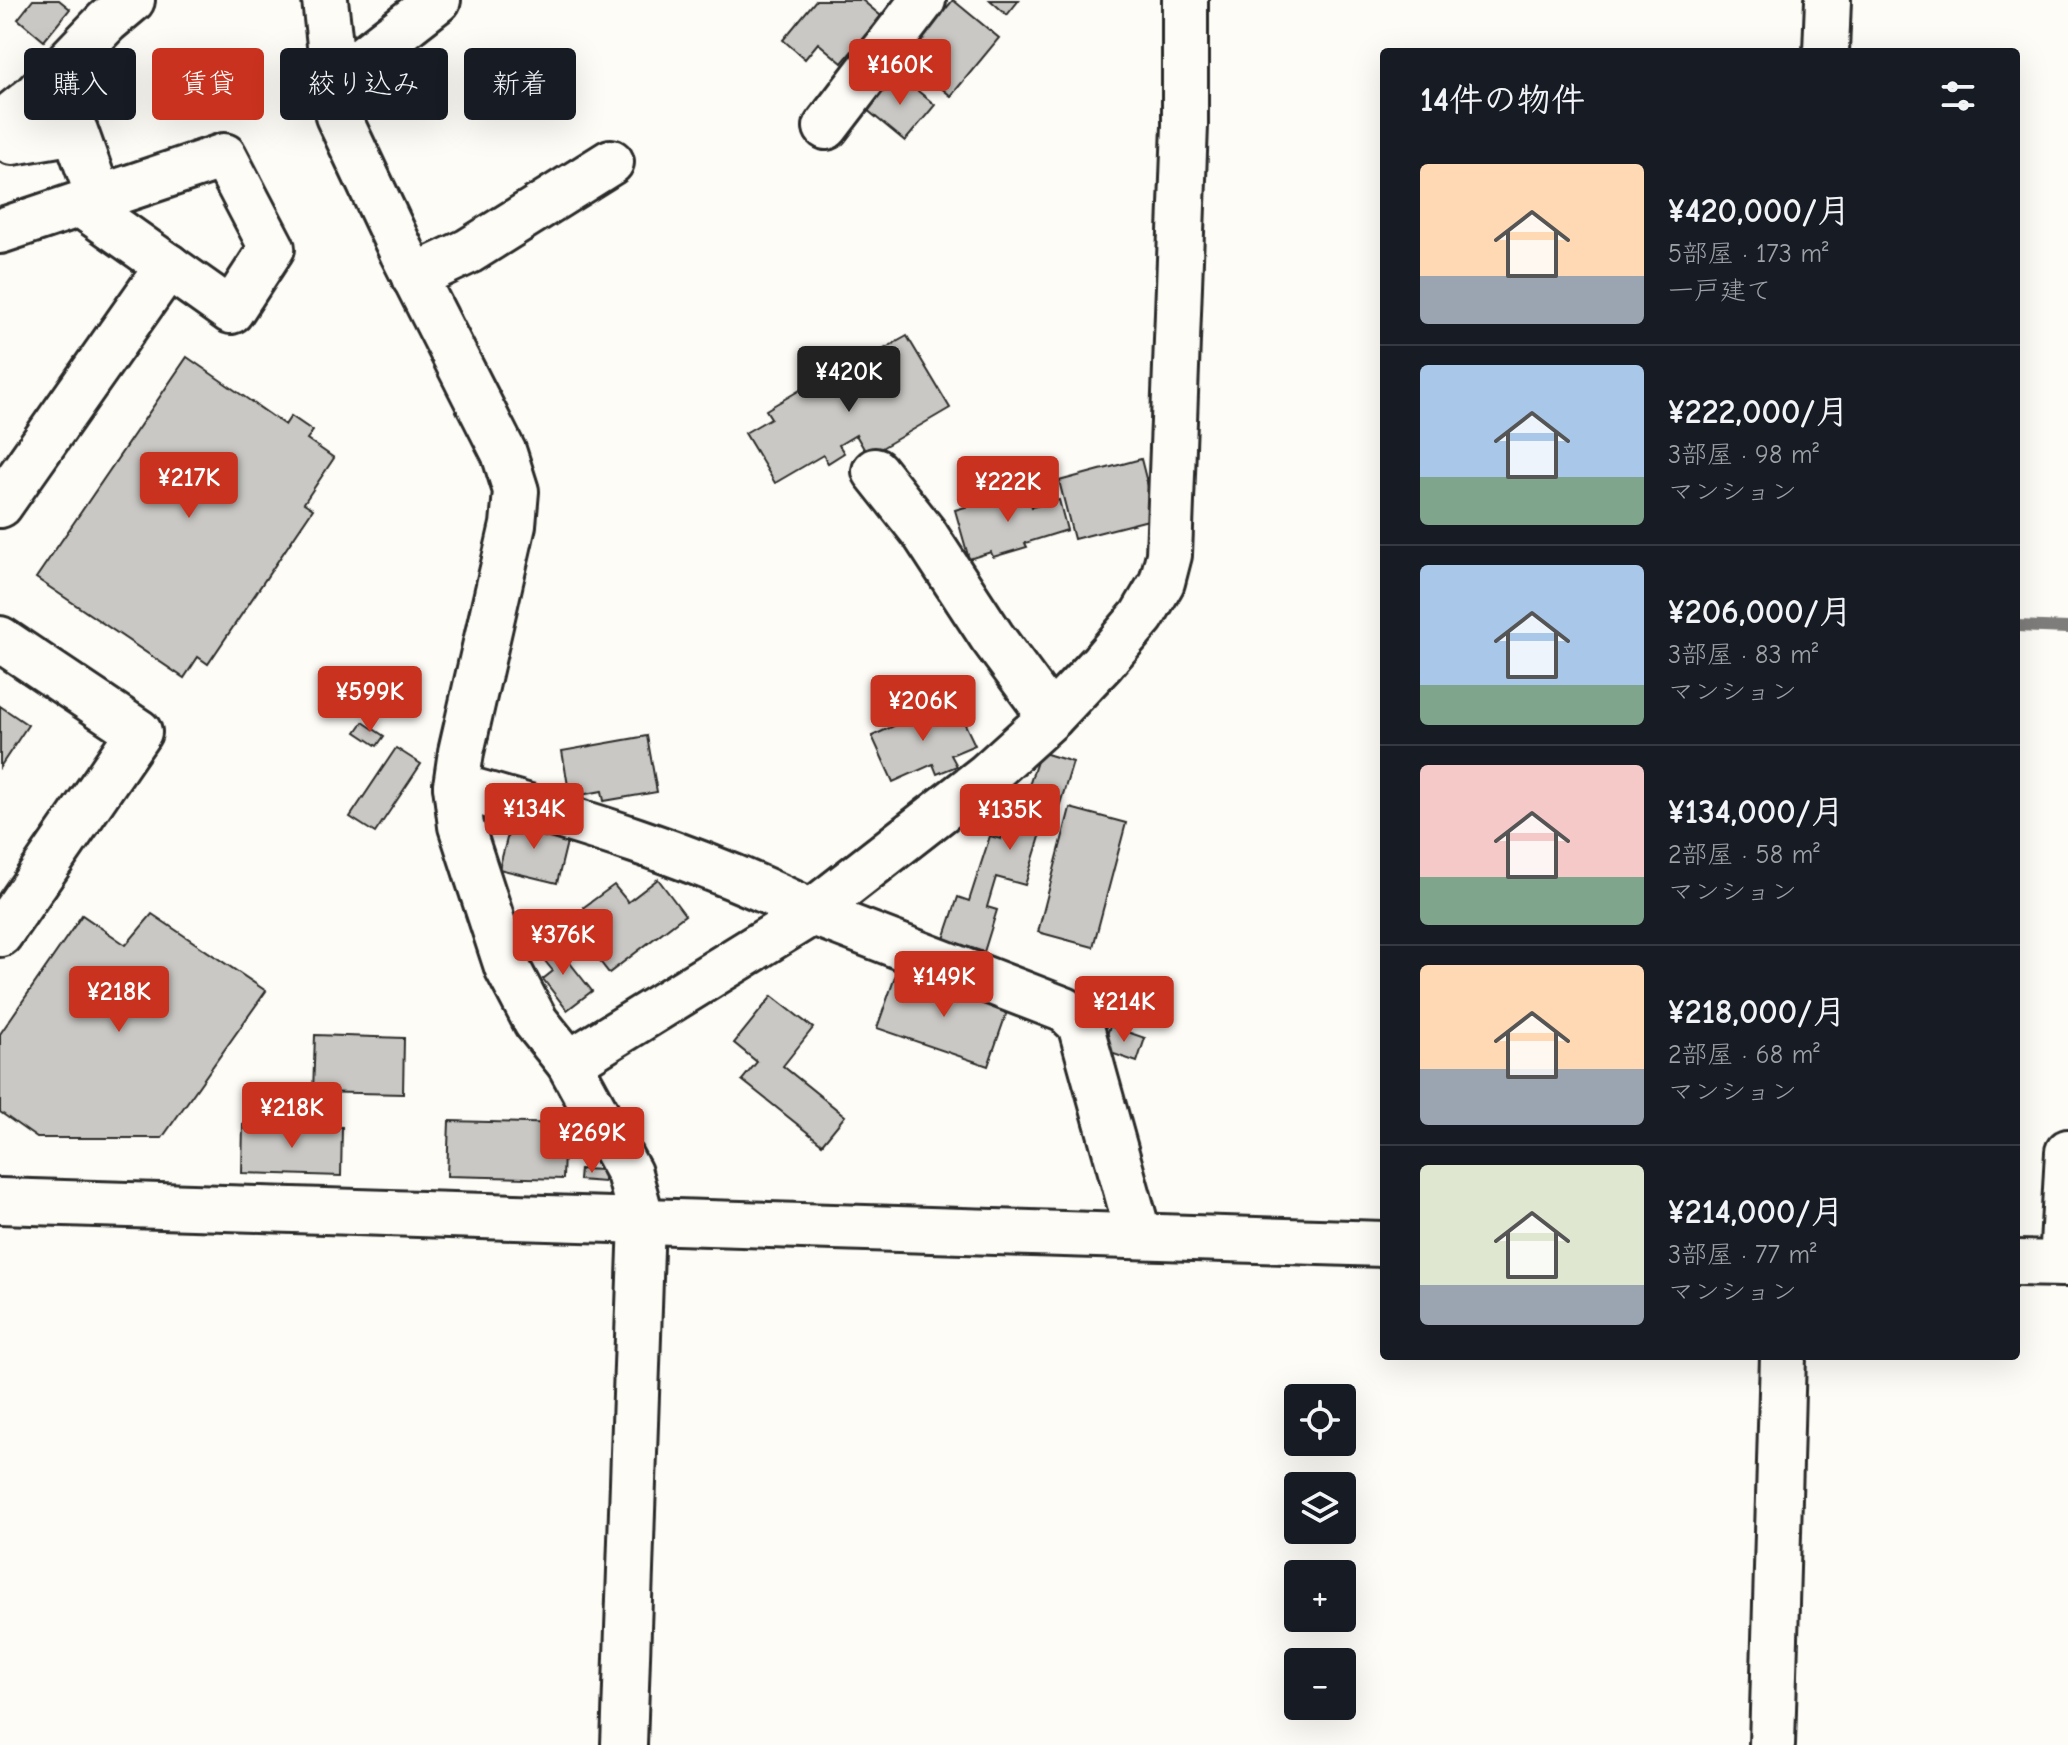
<!DOCTYPE html>
<html lang="ja">
<head>
<meta charset="utf-8">
<style>
	:root { --surface:#171b24; --page:#20242c; --text:#f1f3f6; --muted:#9ea1a6; --line:#363941; --accent:#c8321e }
	body { margin:0; font-family:"Comic Neue","Klee One",sans-serif; background:var(--page); color:var(--text); height:100vh; display:flex; flex-direction:column; font-size:30px; white-space:nowrap }
	* { box-sizing:border-box; margin:0 }
	p { font-size:26px; color:var(--muted) }
	.icon { flex:none; width:44px; height:44px; fill:none; stroke:currentColor; stroke-width:2; stroke-linecap:round; stroke-linejoin:round }
	.map { position:relative; flex:1; overflow:hidden }
	.side { position:absolute; left:1380px; top:48px; width:640px; height:1312px; display:flex; flex-direction:column; background:var(--surface); border-radius:8px; box-shadow:0 8px 32px #0002 }
	.side>* { flex:none }
	.top-card { position:absolute; left:24px; top:48px; width:760px; height:72px; display:flex; gap:16px }
	.tools { position:absolute; left:1284px; top:1384px; display:grid; gap:16px }
	.tools a { display:grid; place-items:center; width:72px; height:72px; border-radius:8px; background:var(--surface); box-shadow:0 8px 32px #0002; font-size:40px }
	.price { position:absolute; translate:-50% -68px; padding:0 18px; border-radius:8px; background:var(--accent); color:#fff; font-size:26px; line-height:52px; filter:drop-shadow(0 2px 4px #0008) }
	.price::after { content:''; position:absolute; left:50%; top:48px; width:24px; height:18px; margin-left:-12px; background:inherit; clip-path:polygon(0 0,100% 0,50% 100%) }
	.price.active { background:#222; color:#fff }
	ul { padding:0; list-style:none }
	li { display:flex; align-items:center; gap:24px; height:200px; padding:0 40px }
	li+li { border-top:2px solid var(--line) }
	li span { display:grid; place-items:center; flex:none; width:224px; height:160px; border-radius:8px; color:#555 }
	li>.icon { margin-inline-start:auto }
	span .icon { width:96px; height:96px; fill:#fffc; stroke-width:1 }
	li b { font-size:34px }
	h2 { display:flex; justify-content:space-between; align-items:center; height:96px; padding:0 40px; font-size:34px }
	.chip { padding:0 28px; border-radius:8px; background:var(--surface); box-shadow:0 8px 32px #0002; font-size:28px; line-height:72px }
	.chip.active { background:var(--accent); color:#fff }
	.map>svg:first-child { display:block }
	.lines { fill:none; stroke-linecap:round; stroke-linejoin:round }
	.stream { stroke:#7e7d7b; stroke-width:12 }
	.building { fill:#c9c8c4; stroke:#2b2b2b; stroke-width:2 }
	.minor-casing { stroke:#2b2b2b; stroke-width:50 }
	.minor { stroke:#fdfcf7; stroke-width:44 }
</style>
</head>
<body>
<div class="map">
<svg width="2068" height="1745" viewBox="0 0 2068 1745">
	<rect width="100%" height="100%" fill="#fdfcf7"/>
	<filter id="ink" filterUnits="userSpaceOnUse"><feTurbulence type="fractalNoise" baseFrequency=".0125" numOctaves="2"/><feDisplacementMap in="SourceGraphic" scale="16" xChannelSelector="R" yChannelSelector="G"/><feConvolveMatrix kernelMatrix="1 2 1 2 8 2 1 2 1" color-interpolation-filters="sRGB"/></filter>
	<g filter="url(#ink)">
		<g class="lines">
			<polyline class="stream" points="2016,626 2068,628"/>
		</g>
		<g class="building">
			<polygon points="33,0 59,0 70,9 44,41 18,19"/>
			<polygon points="816,0 862,0 881,16 842,63 818,43 805,59 783,40"/>
			<polygon points="953,0 999,38 951,96 913,65 926,49 918,43"/>
			<polygon points="990,0 1019,0 1007,15"/>
			<polygon points="896,73 935,105 905,141 866,109"/>
			<polygon points="907,336 950,408 868,456 856,435 839,445 844,453 828,463 823,455 775,483 745,433 771,418 766,410 824,376 836,395 890,363 882,350"/>
			<polygon points="187,357 285,425 291,416 313,431 307,439 334,458 304,503 313,509 208,664 198,657 184,678 36,578"/>
			<polygon points="1141,459 1156,518 1074,539 1059,481"/>
			<polygon points="1027,489 1032,507 1059,500 1067,530 1025,543 1027,547 993,557 991,552 969,559 955,510"/>
			<polygon points="943,703 952,723 962,718 975,745 951,755 957,766 937,774 933,764 893,782 872,736"/>
			<polygon points="0,706 28,725 0,767"/>
			<polygon points="363,722 384,736 377,746 356,732"/>
			<polygon points="647,736 657,792 604,801 602,791 570,797 562,751"/>
			<polygon points="396,748 421,764 375,833 350,817"/>
			<polygon points="1040,752 1073,762 1057,814 1048,811 1025,885 996,877 987,907 997,910 984,952 944,939 958,897 969,901 990,836 1001,839 1014,798 1024,801"/>
			<polygon points="1070,808 1126,823 1093,947 1038,932"/>
			<polygon points="512,819 569,834 557,883 499,869"/>
			<polygon points="658,879 685,915 609,973 581,937 597,925 584,907 614,885 628,902"/>
			<polygon points="152,914 266,991 162,1138 37,1138 0,1112 0,1034 82,915 126,945"/>
			<polygon points="552,940 592,991 567,1010 543,979 553,971 537,951"/>
			<polygon points="896,974 977,1002 980,993 1010,1003 988,1066 877,1028"/>
			<polygon points="772,996 813,1028 783,1066 845,1116 822,1144 742,1080 757,1062 734,1043"/>
			<polygon points="1110,1026 1145,1038 1137,1062 1102,1050"/>
			<polygon points="315,1035 404,1038 403,1094 313,1092"/>
			<polygon points="449,1121 565,1124 563,1179 447,1176"/>
			<polygon points="243,1124 342,1127 341,1176 242,1173"/>
			<polygon points="580,1169 604,1170 604,1182 579,1180"/>
		</g>
		<g class="lines">
			<defs>
				<g id="minor">
					<polyline points="325,0 338,116 402,252 504,453 516,491 513,525 461,752 456,786 461,826 507,967 536,1022 569,1063 629,1173 642,1220 624,1745"/>
					<polyline points="1826,52 1828,0"/>
					<polyline points="334,81 438,0"/>
					<polyline points="0,124 34,97 107,21 132,0"/>
					<polyline points="826,127 923,0"/>
					<polyline points="0,135 12,142 75,131 99,198"/>
					<polyline points="0,231 224,156 272,248 231,311 80,204"/>
					<polyline points="414,277 469,251 611,162"/>
					<polyline points="875,471 924,533 992,637 1051,717"/>
					<polyline points="0,505 168,266"/>
					<polyline points="0,639 139,732 0,934"/>
					<path d="M456,786C577,820 698,856 811,912L1065,1010L1080,1024L1139,1236"/>
					<polyline points="569,1063 805,917 987,775 1051,717 1102,663 1142,616 1162,582 1169,555 1185,125 1185,0"/>
					<polyline points="0,1201 1384,1244"/>
					<polyline points="2016,1263 2068,1264"/>
					<polyline points="2062,1264 2068,1152"/>
					<polyline points="1772,1745 1783,1356"/>
				</g>
			</defs>
			<use href="#minor" class="minor-casing"/>
			<use href="#minor" class="minor"/>
		</g>
	</g>
</svg>
<div class="tools">
<a><svg class="icon" aria-label="locate" viewBox="0 0 24 24"><circle cx="12" cy="12" r="6"/><path d="M12 2v4M12 18v4M2 12h4M18 12h4"/></svg></a>
<a><svg class="icon" aria-label="layers" viewBox="0 0 24 24"><path d="M12 4l9 5-9 5-9-5zM3 14l9 5 9-5"/></svg></a>
<a>+</a>
<a>−</a>
</div>
<b class="price" style="left:900px;top:107px">¥160K</b>
<b class="price active" style="left:849px;top:414px">¥420K</b>
<b class="price" style="left:189px;top:520px">¥217K</b>
<b class="price" style="left:1008px;top:524px">¥222K</b>
<b class="price" style="left:370px;top:734px">¥599K</b>
<b class="price" style="left:923px;top:743px">¥206K</b>
<b class="price" style="left:534px;top:851px">¥134K</b>
<b class="price" style="left:1010px;top:852px">¥135K</b>
<b class="price" style="left:563px;top:977px">¥376K</b>
<b class="price" style="left:944px;top:1019px">¥149K</b>
<b class="price" style="left:119px;top:1034px">¥218K</b>
<b class="price" style="left:1124px;top:1044px">¥214K</b>
<b class="price" style="left:292px;top:1150px">¥218K</b>
<b class="price" style="left:592px;top:1175px">¥269K</b>
<div class="top-card">
<a class="chip">購入</a>
<a class="chip active">賃貸</a>
<a class="chip">絞り込み</a>
<a class="chip">新着</a>
</div>
<section class="side">
<h2>14件の物件<svg class="icon" aria-label="filters" viewBox="0 0 24 24"><path d="M4 7h16M4 17h16"/><circle cx="9" cy="7" r="2"/><circle cx="15" cy="17" r="2"/></svg></h2>
<ul>
<li><span style="background:linear-gradient(#ffd9b3 70%,#9aa5b1 0)"><svg class="icon" aria-label="home" viewBox="0 0 24 24"><path d="M3 11l9-7 9 7M6 9v11h12V9"/></svg></span><div><b>¥420,000/月</b><p>5部屋 · 173 m²</p><p>一戸建て</p></div></li>
<li><span style="background:linear-gradient(#a9c7e8 70%,#7fa58c 0)"><svg class="icon" aria-label="home" viewBox="0 0 24 24"><path d="M3 11l9-7 9 7M6 9v11h12V9"/></svg></span><div><b>¥222,000/月</b><p>3部屋 · 98 m²</p><p>マンション</p></div></li>
<li><span style="background:linear-gradient(#a9c7e8 75%,#7fa58c 0)"><svg class="icon" aria-label="home" viewBox="0 0 24 24"><path d="M3 11l9-7 9 7M6 9v11h12V9"/></svg></span><div><b>¥206,000/月</b><p>3部屋 · 83 m²</p><p>マンション</p></div></li>
<li><span style="background:linear-gradient(#f6c9c9 70%,#7fa58c 0)"><svg class="icon" aria-label="home" viewBox="0 0 24 24"><path d="M3 11l9-7 9 7M6 9v11h12V9"/></svg></span><div><b>¥134,000/月</b><p>2部屋 · 58 m²</p><p>マンション</p></div></li>
<li><span style="background:linear-gradient(#ffd9b3 65%,#9aa5b1 0)"><svg class="icon" aria-label="home" viewBox="0 0 24 24"><path d="M3 11l9-7 9 7M6 9v11h12V9"/></svg></span><div><b>¥218,000/月</b><p>2部屋 · 68 m²</p><p>マンション</p></div></li>
<li><span style="background:linear-gradient(#dfe7d0 75%,#9aa5b1 0)"><svg class="icon" aria-label="home" viewBox="0 0 24 24"><path d="M3 11l9-7 9 7M6 9v11h12V9"/></svg></span><div><b>¥214,000/月</b><p>3部屋 · 77 m²</p><p>マンション</p></div></li>
</ul>
</section>
</div>
</body>
</html>
